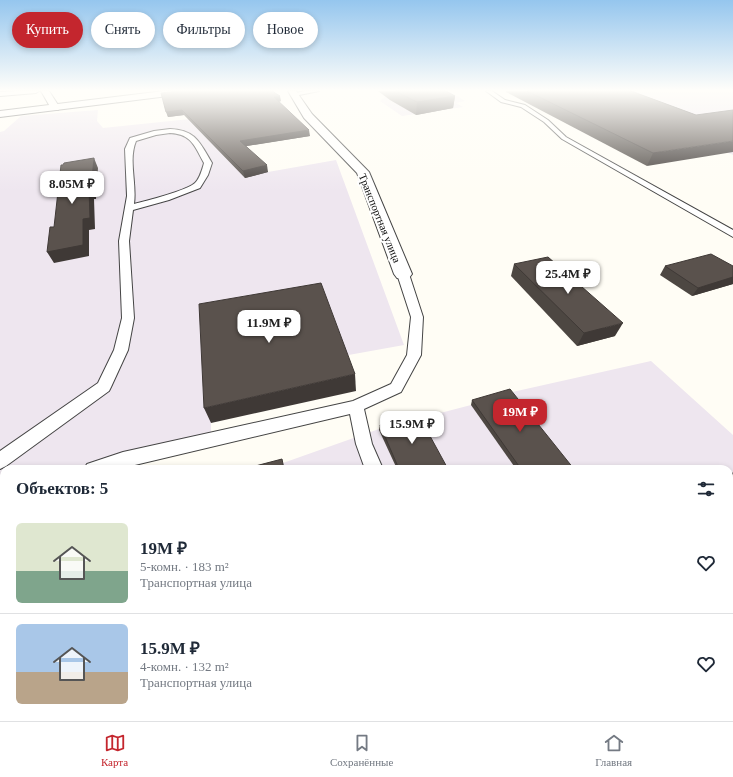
<!DOCTYPE html>
<html lang="ru">
<head>
<meta charset="utf-8">
<style>
	:root { --surface:#fff; --page:#f6f6f7; --text:#1f2937; --muted:#747a83; --line:#e0e1e3; --accent:#c4262e }
	body { margin:0; font-family:"Times New Roman",serif; background:var(--page); color:var(--text); height:100vh; display:flex; flex-direction:column; font-size:15px; white-space:nowrap }
	* { box-sizing:border-box; margin:0 }
	p { font-size:13px; color:var(--muted) }
	.icon { flex:none; width:22px; height:22px; fill:none; stroke:currentColor; stroke-width:2; stroke-linecap:round; stroke-linejoin:round }
	.map { position:relative; flex:1; overflow:hidden }
	.drawer { position:absolute; left:0px; top:465px; width:733px; height:256px; display:flex; flex-direction:column; background:var(--surface); border-radius:12px 12px 0 0; box-shadow:0 2px 6px #0003 }
	.drawer>* { flex:none }
	.banner { position:absolute; left:12px; top:12px; width:400px; height:36px; display:flex; gap:8px }
	.price { position:absolute; translate:-50% -34px; padding:0 9px; border-radius:8px; background:#fff; color:#222; font-size:13px; line-height:26px; filter:drop-shadow(0 1px 2px #0008) }
	.price::after { content:''; position:absolute; left:50%; top:24px; width:12px; height:9px; margin-left:-6px; background:inherit; clip-path:polygon(0 0,100% 0,50% 100%) }
	.price.on { background:var(--accent); color:#fff }
	ul { padding:0; list-style:none }
	li { display:flex; align-items:center; gap:12px; height:100px; padding:0 16px }
	li+li { border-top:1px solid var(--line) }
	li span { display:grid; place-items:center; flex:none; width:112px; height:80px; border-radius:6px; color:#555 }
	li>.icon { margin-inline-start:auto }
	span .icon { width:48px; height:48px; fill:#fffc; stroke-width:1 }
	li b { font-size:17px }
	h2 { display:flex; justify-content:space-between; align-items:center; height:48px; padding:0 16px; font-size:17px }
	.tag { padding:0 14px; border-radius:18px; background:var(--surface); box-shadow:0 2px 6px #0003; font-size:14px; line-height:36px }
	.tag.on { background:var(--accent); color:#fff }
	.tabs { display:flex; justify-content:space-around; align-items:center; height:56px; border-top:1px solid var(--line); background:var(--surface); font-size:11px; color:var(--muted) }
	.tabs a { display:grid; justify-items:center; gap:2px }
	.tabs .on { color:var(--accent) }
	.map>svg:first-child { display:block }
	.industrial { fill:#eee6ef }
	.lines { fill:none; stroke-linecap:round; stroke-linejoin:round }
	.service-casing { stroke:#444; stroke-width:2 }
	.minor-casing { stroke:#444; stroke-width:2 }
	.tertiary-casing { stroke:#444; stroke-width:2 }
	.service { fill:#fff; fill-rule:evenodd }
	.minor { fill:#fff; fill-rule:evenodd }
	.tertiary { fill:#fff; fill-rule:evenodd }
	.wall { fill:#4d4742 }
	.shaded-wall { fill:#3f3936 }
	.building { fill:#5a524d; stroke:#3f3936 }
	.labels { text-anchor:middle; stroke-width:4; stroke-linejoin:round; paint-order:stroke }
	.far-street-label { font-size:11px; fill:#111; stroke:#fff }
</style>
</head>
<body>
<div class="map">
<svg width="733" height="721" viewBox="0 0 733 721">
	<rect width="100%" height="100%" fill="#fffdf5"/>
	<g class="industrial">
		<polygon points="449,91 465,101 456,103 463,107 402,116 380,101 386,96"/>
		<polygon points="605,91 733,91 733,155 662,125"/>
		<polygon points="98,110 97,121 103,128 209,117 268,172 336,160 404,345 343,356 211,423 211,436 79,469 4,469 4,502 0,505 0,132 4,131 21,116"/>
		<polygon points="651,361 733,435 733,717 725,721 0,721 0,632 4,615 4,717 729,717 729,469 261,469 283,463 379,429 471,405 508,393"/>
	</g>
	<g class="lines">
		<defs>
			<g id="service">
				<polygon points="18,91 39,91 36,93 0,96 0,92"/>
				<polygon points="305,91 319,91 294,96 291,94"/>
				<polygon points="486,91 492,91 505,100 525,105 548,120 566,137 733,230 733,237 562,139 544,122 521,107 501,102"/>
				<path d="M170,129C196,130 200,143 212,163L208,175L200,188L169,200L133,210L129,241L134,318L128,350L111,387L109,391L6,466L0,469V451L98,383L114,350L122,318L119,241L127,196L125,149L130,138L154,131ZM170,133C192,134 195,147 204,163C202,170 200,178 195,183C188,190 146,201 134,204C137,184 128,160 136,141L156,135Z"/>
				<polygon points="403,271 407,272 409,274 423,317 421,355 401,392 364,409 372,444 383,469 365,469 356,444 350,414 118,469 84,469 87,464 123,452 353,401 391,384 407,355 411,317 397,274 399,272"/>
				<polygon points="4,512 4,532 0,533 0,513"/>
				<polygon points="4,661 4,686 0,688 0,663"/>
				<polygon points="516,717 542,717 544,721 518,721"/>
				<polygon points="621,717 647,717 649,721 623,721"/>
			</g>
			<g id="minor">
				<polygon points="41,91 49,91 60,108 58,110 52,110"/>
				<polygon points="288,91 296,91 312,114 369,172 412,274 409,278 403,279 397,278 394,274 357,173 304,118"/>
			</g>
			<polygon id="tertiary" points="164,91 188,91 184,94 0,117 0,111"/>
		</defs>
		<use href="#service" class="service-casing"/>
		<use href="#minor" class="minor-casing"/>
		<use href="#tertiary" class="tertiary-casing"/>
		<use href="#service" class="service"/>
		<use href="#minor" class="minor"/>
		<use href="#tertiary" class="tertiary"/>
	</g>
	<g class="wall">
		<polygon points="378,91 446,91 455,96 453,108 416,115 390,100"/>
		<polygon points="506,91 631,91 696,115 647,166 506,92"/>
		<polygon points="161,93 281,101 279,102 310,136 246,146 268,172 245,178 184,115 168,117"/>
		<polygon points="514,264 615,336 577,346 511,276"/>
		<polygon points="665,266 733,266 733,284 692,296 660,275"/>
		<polygon points="472,400 574,469 516,469 471,405"/>
		<polygon points="380,425 448,469 397,469 379,430"/>
		<polygon points="733,473 733,497 729,492 729,474"/>
		<polygon points="729,532 733,536 733,633 729,628"/>
		<polygon points="662,717 729,717 730,721 664,721"/>
	</g>
	<g class="shaded-wall">
		<polygon points="280,96 281,101 275,102 274,97"/>
		<polygon points="455,96 453,108 416,115 417,102"/>
		<polygon points="182,110 184,115 168,117 166,112"/>
		<polygon points="309,130 310,136 241,147 240,141"/>
		<polygon points="733,141 733,152 647,166 653,153"/>
		<polygon points="94,158 98,168 96,199 94,199 95,229 89,230 89,256 54,263 47,252 83,219 89,189"/>
		<polygon points="267,165 268,172 245,178 243,171"/>
		<polygon points="733,277 733,284 692,296 698,288"/>
		<polygon points="623,323 615,336 577,346 584,333"/>
		<polygon points="355,374 356,391 211,423 204,408"/>
		<polygon points="4,634 4,638 0,640 0,635"/>
		<rect x="53" y="717" width="6" height="4"/>
	</g>
	<g class="building">
		<polygon points="179,91 272,91 280,96 274,97 309,130 240,141 267,165 243,171 182,110 166,112 161,93"/>
		<polygon points="395,91 446,91 455,96 417,102"/>
		<polygon points="527,91 631,91 696,115 733,110 733,141 653,153"/>
		<polygon points="94,158 91,189 89,189 90,218 83,219 83,245 47,252 50,227 54,227 61,165 63,165 64,163"/>
		<polygon points="711,254 733,266 733,277 698,288 665,266"/>
		<polygon points="548,257 623,323 584,333 514,264"/>
		<polygon points="321,283 355,374 204,408 199,304"/>
		<polygon points="510,389 574,469 521,469 472,400"/>
		<polygon points="418,414 448,469 399,469 380,425"/>
		<polygon points="282,459 284,469 244,469"/>
		<polygon points="733,473 733,487 729,483 729,474"/>
		<polygon points="729,532 733,536 733,623 729,618"/>
		<polygon points="4,588 4,634 0,635 0,604"/>
		<polygon points="729,691 733,697 733,719 730,721 671,721 668,717 729,717"/>
		<polygon points="11,717 53,717 53,721 0,721"/>
		<polygon points="246,717 336,717 337,721 247,721"/>
		<polygon points="408,717 495,717 497,721 409,721"/>
	</g>
	<linearGradient id="sky" x2="0" y2="1"><stop stop-color="#95c6ee"/><stop offset="0.47" stop-color="#fffefa"/><stop offset="1" stop-color="#fffefa" stop-opacity="0"/></linearGradient>
	<rect width="733" height="192" fill="url(#sky)"/>
	<g class="labels">
		<g class="far-street-label">
			<text transform="translate(380 218) rotate(68)" y="4">Транспортная улица</text>
		</g>
	</g>
</svg>
<b class="price" style="left:72px;top:205px">8.05M ₽</b>
<b class="price" style="left:568px;top:295px">25.4M ₽</b>
<b class="price" style="left:269px;top:344px">11.9M ₽</b>
<b class="price on" style="left:520px;top:433px">19M ₽</b>
<b class="price" style="left:412px;top:445px">15.9M ₽</b>
<div class="banner">
<a class="tag on">Купить</a>
<a class="tag">Снять</a>
<a class="tag">Фильтры</a>
<a class="tag">Новое</a>
</div>
<section class="drawer">
<h2>Объектов: 5<svg class="icon" aria-label="filters" viewBox="0 0 24 24"><path d="M4 7h16M4 17h16"/><circle cx="9" cy="7" r="2"/><circle cx="15" cy="17" r="2"/></svg></h2>
<ul>
<li><span style="background:linear-gradient(#dfe7d0 60%,#7fa58c 0)"><svg class="icon" aria-label="home" viewBox="0 0 24 24"><path d="M3 11l9-7 9 7M6 9v11h12V9"/></svg></span><div><b>19M ₽</b><p>5-комн. · 183 m²</p><p>Транспортная улица</p></div><svg class="icon" aria-label="heart" viewBox="0 0 24 24"><path d="M12 20l-8-8c-3-5 5-10 8-4 3-6 11-1 8 4z"/></svg></li>
<li><span style="background:linear-gradient(#a9c7e8 60%,#b9a48a 0)"><svg class="icon" aria-label="home" viewBox="0 0 24 24"><path d="M3 11l9-7 9 7M6 9v11h12V9"/></svg></span><div><b>15.9M ₽</b><p>4-комн. · 132 m²</p><p>Транспортная улица</p></div><svg class="icon" aria-label="heart" viewBox="0 0 24 24"><path d="M12 20l-8-8c-3-5 5-10 8-4 3-6 11-1 8 4z"/></svg></li>
</ul>
</section>
</div>
<nav class="tabs">
<a class="on"><svg class="icon" aria-label="map" viewBox="0 0 24 24"><path d="M3 6l6-2 6 2 6-2v14l-6 2-6-2-6 2zM9 4v14M15 6v14"/></svg>Карта</a>
<a><svg class="icon" aria-label="saved" viewBox="0 0 24 24"><path d="M7 4h10v16l-5-4-5 4z"/></svg>Сохранённые</a>
<a><svg class="icon" aria-label="home" viewBox="0 0 24 24"><path d="M3 11l9-7 9 7M6 9v11h12V9"/></svg>Главная</a>
</nav>
</body>
</html>
